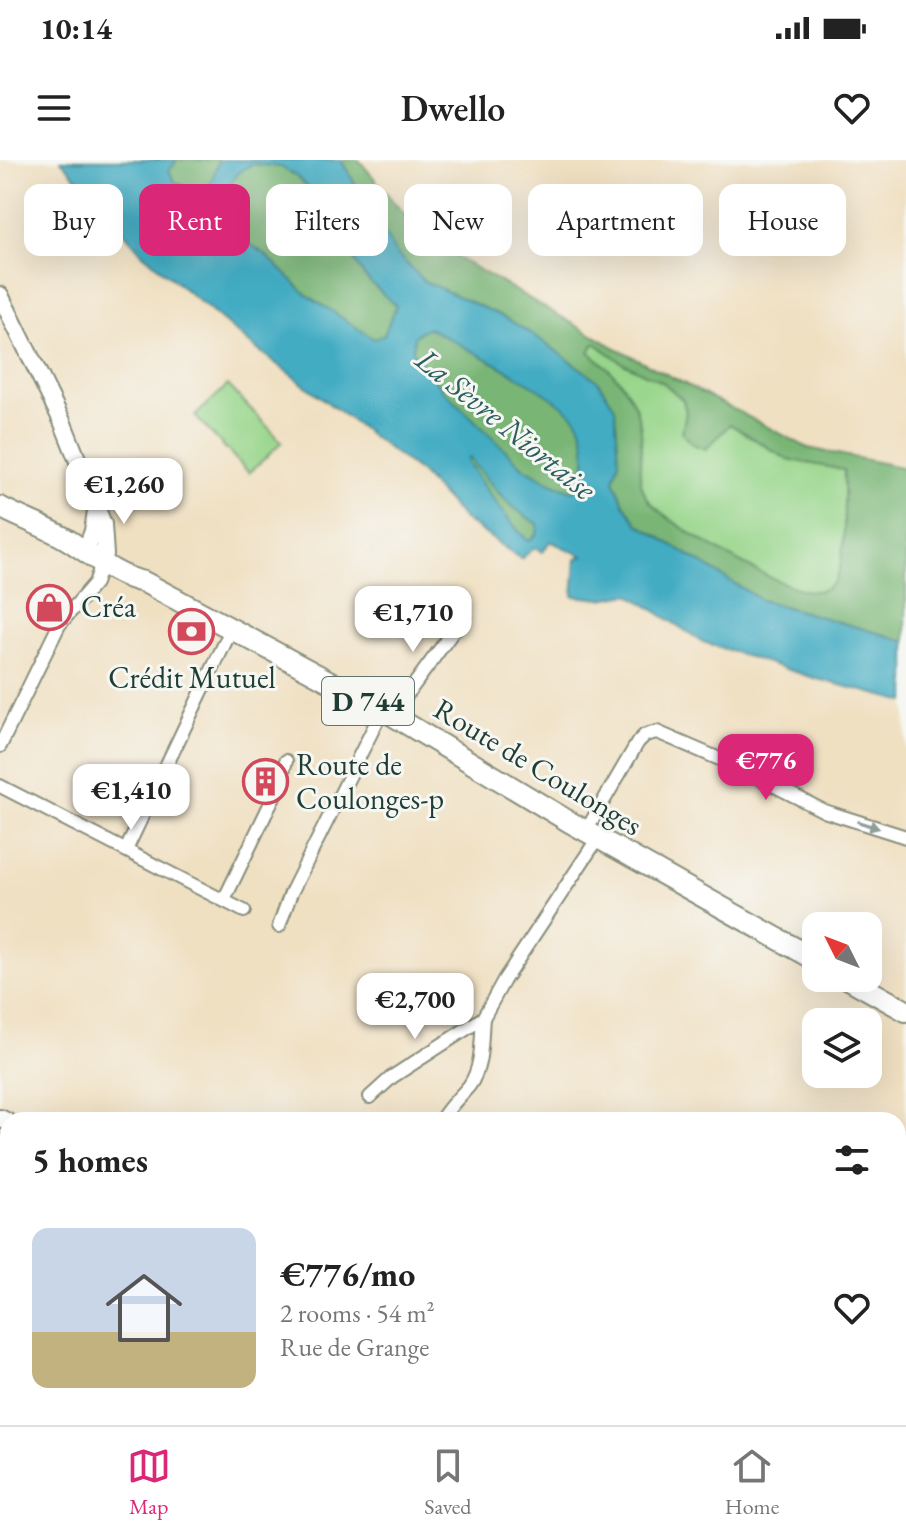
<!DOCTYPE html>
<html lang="en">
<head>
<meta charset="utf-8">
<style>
	:root { --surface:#fff; --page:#f6f6f6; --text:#222; --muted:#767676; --line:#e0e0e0; --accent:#db2777 }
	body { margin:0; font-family:"EB Garamond",serif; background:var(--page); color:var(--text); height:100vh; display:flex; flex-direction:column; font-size:30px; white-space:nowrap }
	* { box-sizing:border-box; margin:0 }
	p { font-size:26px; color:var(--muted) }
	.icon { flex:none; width:44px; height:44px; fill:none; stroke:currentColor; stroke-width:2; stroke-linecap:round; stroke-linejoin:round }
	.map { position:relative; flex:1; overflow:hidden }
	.drawer { position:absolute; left:0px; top:952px; width:906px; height:314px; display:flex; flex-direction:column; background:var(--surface); border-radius:24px 24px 0 0; box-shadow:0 8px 32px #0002 }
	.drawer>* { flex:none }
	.hud { position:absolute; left:24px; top:24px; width:858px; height:72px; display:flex; gap:16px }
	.needle { width:52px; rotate:312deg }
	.fabs { position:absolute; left:802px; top:752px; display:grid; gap:16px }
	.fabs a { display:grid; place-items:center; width:80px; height:80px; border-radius:16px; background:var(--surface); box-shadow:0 8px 32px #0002; font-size:40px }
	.price { position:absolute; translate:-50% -68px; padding:0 18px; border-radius:16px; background:#fff; color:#222; font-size:26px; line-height:52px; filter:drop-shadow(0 2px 4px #0008) }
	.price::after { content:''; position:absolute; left:50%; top:48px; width:24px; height:18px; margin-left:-12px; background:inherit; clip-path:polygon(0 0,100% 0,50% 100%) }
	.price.current { background:var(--accent); color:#fff }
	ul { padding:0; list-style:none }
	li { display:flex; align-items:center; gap:24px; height:200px; padding:0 32px }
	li+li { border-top:2px solid var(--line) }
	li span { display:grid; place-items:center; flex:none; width:224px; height:160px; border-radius:16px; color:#555 }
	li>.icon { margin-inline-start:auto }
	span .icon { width:96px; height:96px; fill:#fffc; stroke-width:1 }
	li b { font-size:34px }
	h2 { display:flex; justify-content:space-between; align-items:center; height:96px; padding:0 32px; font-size:34px }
	.tag { padding:0 28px; border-radius:16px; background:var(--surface); box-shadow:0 8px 32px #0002; font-size:28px; line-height:72px }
	.tag.current { background:var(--accent); color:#fff }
	.status { display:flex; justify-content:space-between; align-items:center; height:56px; padding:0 40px; background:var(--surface); direction:ltr }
	.status svg { height:22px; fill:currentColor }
	header { display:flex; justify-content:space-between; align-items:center; height:104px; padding:0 32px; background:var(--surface); font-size:36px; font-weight:600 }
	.dock { display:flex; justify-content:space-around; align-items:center; height:112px; border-top:2px solid var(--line); background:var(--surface); font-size:22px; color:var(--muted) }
	.dock a { display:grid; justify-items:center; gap:4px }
	.dock .current { color:var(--accent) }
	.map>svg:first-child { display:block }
	.green { fill:#97d58a; stroke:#5b895f; stroke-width:2 }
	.forest { fill:#79b676; stroke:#4c7a55; stroke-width:2; fill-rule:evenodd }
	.water { fill:#43acc3; stroke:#31747c; stroke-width:2; fill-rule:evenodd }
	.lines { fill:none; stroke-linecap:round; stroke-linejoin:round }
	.minor-casing { stroke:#888e7b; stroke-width:16 }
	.tertiary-casing { stroke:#888e7b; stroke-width:20 }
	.primary-casing { stroke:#888e7b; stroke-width:24 }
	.minor { stroke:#fff; stroke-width:12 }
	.tertiary { stroke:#fff; stroke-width:16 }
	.primary { stroke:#fff; stroke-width:20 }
	.oneway { fill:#8f9e9a }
	.labels { text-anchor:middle; stroke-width:6; stroke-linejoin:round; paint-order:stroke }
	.shield { fill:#f6f6f2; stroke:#60746d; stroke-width:2 }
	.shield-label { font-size:28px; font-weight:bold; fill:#1f3d34 }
	.poi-label { font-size:30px; fill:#1f3d34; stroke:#f6f6f2; text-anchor:start }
	.street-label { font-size:30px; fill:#1f3d34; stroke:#f6f6f2 }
	.water-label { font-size:32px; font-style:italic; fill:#2a5e5f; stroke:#f6f6f2 }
</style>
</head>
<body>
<div class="status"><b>10:14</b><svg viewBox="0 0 49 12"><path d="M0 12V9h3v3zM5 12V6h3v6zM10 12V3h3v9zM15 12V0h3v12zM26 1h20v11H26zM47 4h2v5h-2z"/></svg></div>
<header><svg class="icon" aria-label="menu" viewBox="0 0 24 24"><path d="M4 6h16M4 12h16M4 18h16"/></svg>Dwello<svg class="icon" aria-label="heart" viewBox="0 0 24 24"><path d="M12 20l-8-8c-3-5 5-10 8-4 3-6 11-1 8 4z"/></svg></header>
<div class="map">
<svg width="906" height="1265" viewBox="0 0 906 1265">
	<rect width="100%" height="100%" fill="#f6f6f2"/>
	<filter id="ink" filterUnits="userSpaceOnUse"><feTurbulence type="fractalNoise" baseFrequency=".0125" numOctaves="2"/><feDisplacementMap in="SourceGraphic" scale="16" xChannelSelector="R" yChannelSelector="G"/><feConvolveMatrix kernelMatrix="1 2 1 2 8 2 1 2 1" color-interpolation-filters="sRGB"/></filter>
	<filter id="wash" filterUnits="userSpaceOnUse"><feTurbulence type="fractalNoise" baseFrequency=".006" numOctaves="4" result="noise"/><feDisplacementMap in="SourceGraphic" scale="32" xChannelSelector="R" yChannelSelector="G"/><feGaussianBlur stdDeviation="1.8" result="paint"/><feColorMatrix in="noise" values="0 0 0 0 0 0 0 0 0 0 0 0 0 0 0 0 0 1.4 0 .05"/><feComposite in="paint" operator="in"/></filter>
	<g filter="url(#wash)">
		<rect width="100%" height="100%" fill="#f0e0c2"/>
		<g class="green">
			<path d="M595,183L621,202L664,223L683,240L686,252L683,272L706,289L729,264L787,299L844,310C843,335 849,408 832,424C826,430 817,432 809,431C777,427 671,367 650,342C632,322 643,295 641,271C637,235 616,213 589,192Z"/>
			<polygon points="228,225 282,282 249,313 195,256"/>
			<polygon points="0,967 8,970 8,1014 0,1019"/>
		</g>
		<path class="forest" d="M61,0H359L401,51L431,79L460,99L616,188L808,288L906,308V481L761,440L638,364L624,344L614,320L585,308L584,324L528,386L521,399L463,358L421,313L249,183L143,94ZM595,183L621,202L664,223L683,240L686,252L682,272L692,284L706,289L730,264L787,299L844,310C843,335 849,408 832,424C826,430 817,432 809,431C777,427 672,367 650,342C633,322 643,295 641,271C637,236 616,213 589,192Z"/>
		<path class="water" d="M61,0H177L169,11L175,22L206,36L219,0H341L396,93L424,121L504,157L534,175L598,221L615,247L619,300L614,320L624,344L638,364L761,440L906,481V542L817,519L703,482L629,434L602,439L573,436L576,399L583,396L550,381L543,392L535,387L521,399L463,358L421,313L249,183L143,94ZM252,4L281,7L296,16L315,34L364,116L396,146L384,175L374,179L306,134L265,94L242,79L232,67C221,41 226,17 252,4ZM429,168C458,184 566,237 579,263C588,281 585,304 584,324L573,331L553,324L524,308L442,229L413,192L414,177L422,170ZM469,298C491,324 508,348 538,364C539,372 535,378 528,381C505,357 485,330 467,301Z"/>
	</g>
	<g filter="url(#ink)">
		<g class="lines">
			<defs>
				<g id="minor">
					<polyline points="392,555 465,455"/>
					<polyline points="0,586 59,465 95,423 104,398"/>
					<polyline points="0,626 244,751"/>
					<polyline points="586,671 638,582 645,575 657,572 738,607 824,651 906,677"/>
					<polyline points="126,690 232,468"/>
					<polyline points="224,740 279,626 286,601"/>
					<polyline points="279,766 291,733 383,549"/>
					<polyline points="370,937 392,917 483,858 504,820 598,678"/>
					<path d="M441,960C450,945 459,938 469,926C483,907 481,880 483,858"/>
					<polyline points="0,1030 8,1024"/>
					<polyline points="0,1128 8,1132"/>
					<polyline points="898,1156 906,1176"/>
					<polyline points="0,1256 8,1253"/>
				</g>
				<g id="tertiary">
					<polyline points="0,135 62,261 103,364 105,395"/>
					<polyline points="88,384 93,371 96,351"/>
					<polyline points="0,958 8,962"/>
					<polyline points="898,994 906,983"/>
				</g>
				<g id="primary">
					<path d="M0,347C22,359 47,367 68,380C92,395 115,416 144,422L392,555L568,661L816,800"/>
					<polyline points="847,818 906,851"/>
					<polyline points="898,1153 906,1150"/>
					<polyline points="598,1265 616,1258"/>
				</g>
			</defs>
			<use href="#minor" class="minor-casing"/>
			<use href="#tertiary" class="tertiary-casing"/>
			<use href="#primary" class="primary-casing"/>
			<use href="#minor" class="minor"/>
			<use href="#tertiary" class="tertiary"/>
			<use href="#primary" class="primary"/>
		</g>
		<defs><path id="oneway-solid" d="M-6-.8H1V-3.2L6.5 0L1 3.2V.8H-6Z" transform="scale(2)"/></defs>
		<use class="oneway" href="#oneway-solid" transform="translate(868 665) rotate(18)"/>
	</g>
	<defs>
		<symbol id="shop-ring" viewBox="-11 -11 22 22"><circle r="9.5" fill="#f6f6f2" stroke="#d1495b" stroke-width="1.5"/><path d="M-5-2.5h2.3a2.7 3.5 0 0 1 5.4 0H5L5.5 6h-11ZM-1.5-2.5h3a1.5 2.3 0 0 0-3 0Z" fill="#d1495b"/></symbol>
		<symbol id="bank-ring" viewBox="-11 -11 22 22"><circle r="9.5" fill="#f6f6f2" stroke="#d1495b" stroke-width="1.5"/><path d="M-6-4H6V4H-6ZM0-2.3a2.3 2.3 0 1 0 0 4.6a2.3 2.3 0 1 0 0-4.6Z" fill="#d1495b"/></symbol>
		<symbol id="building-ring" viewBox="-11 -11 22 22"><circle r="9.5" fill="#f6f6f2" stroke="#d1495b" stroke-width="1.5"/><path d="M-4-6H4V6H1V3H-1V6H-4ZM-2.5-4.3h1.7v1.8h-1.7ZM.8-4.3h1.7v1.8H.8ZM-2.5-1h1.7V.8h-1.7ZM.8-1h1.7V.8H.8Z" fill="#d1495b"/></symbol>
	</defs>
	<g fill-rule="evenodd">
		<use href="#shop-ring" x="24" y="422" width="51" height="51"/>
		<use href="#bank-ring" x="166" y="446" width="51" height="51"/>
		<use href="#building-ring" x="240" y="596" width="51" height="51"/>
	</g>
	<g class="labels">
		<rect class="shield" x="322" y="517" width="92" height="48" rx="6"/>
		<g class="shield-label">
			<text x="368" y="551">D 744</text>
		</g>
		<g class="poi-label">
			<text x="81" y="457">Créa</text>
			<text x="192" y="528" text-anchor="middle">Crédit Mutuel</text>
			<text x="296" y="615">Route de<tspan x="296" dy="34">Coulonges-p</tspan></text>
		</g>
		<g class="street-label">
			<text transform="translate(538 607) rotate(31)" y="10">Route de Coulonges</text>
		</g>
		<g class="water-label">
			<text transform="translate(506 264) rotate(39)" y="11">La Sèvre Niortaise</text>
		</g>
	</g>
</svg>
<div class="fabs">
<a><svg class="needle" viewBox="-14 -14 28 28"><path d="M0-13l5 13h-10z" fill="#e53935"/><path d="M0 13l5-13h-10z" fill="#767676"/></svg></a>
<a><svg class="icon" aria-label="layers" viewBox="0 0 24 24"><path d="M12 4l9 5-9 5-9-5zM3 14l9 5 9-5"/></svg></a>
</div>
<b class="price" style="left:124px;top:366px">€1,260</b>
<b class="price" style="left:413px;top:494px">€1,710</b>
<b class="price current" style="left:766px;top:642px">€776</b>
<b class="price" style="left:131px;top:672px">€1,410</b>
<b class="price" style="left:415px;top:881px">€2,700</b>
<div class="hud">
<a class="tag">Buy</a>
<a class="tag current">Rent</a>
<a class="tag">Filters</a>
<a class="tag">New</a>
<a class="tag">Apartment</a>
<a class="tag">House</a>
</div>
<section class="drawer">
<h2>5 homes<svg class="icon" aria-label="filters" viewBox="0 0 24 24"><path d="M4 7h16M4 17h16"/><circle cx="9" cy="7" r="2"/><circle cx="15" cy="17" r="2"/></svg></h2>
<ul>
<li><span style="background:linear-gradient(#c9d6e8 65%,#c2b280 0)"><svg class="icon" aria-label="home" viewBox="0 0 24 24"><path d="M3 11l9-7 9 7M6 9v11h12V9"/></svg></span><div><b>€776/mo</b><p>2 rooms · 54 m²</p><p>Rue de Grange</p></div><svg class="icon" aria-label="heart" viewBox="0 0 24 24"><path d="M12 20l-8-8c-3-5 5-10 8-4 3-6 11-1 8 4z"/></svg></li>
</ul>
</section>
</div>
<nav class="dock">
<a class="current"><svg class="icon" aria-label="map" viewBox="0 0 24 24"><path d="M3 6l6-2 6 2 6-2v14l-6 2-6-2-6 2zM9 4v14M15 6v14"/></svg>Map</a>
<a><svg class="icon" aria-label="saved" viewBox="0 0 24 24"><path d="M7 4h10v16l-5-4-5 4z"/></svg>Saved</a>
<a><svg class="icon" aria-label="home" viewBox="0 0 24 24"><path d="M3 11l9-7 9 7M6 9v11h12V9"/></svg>Home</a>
</nav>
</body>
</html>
